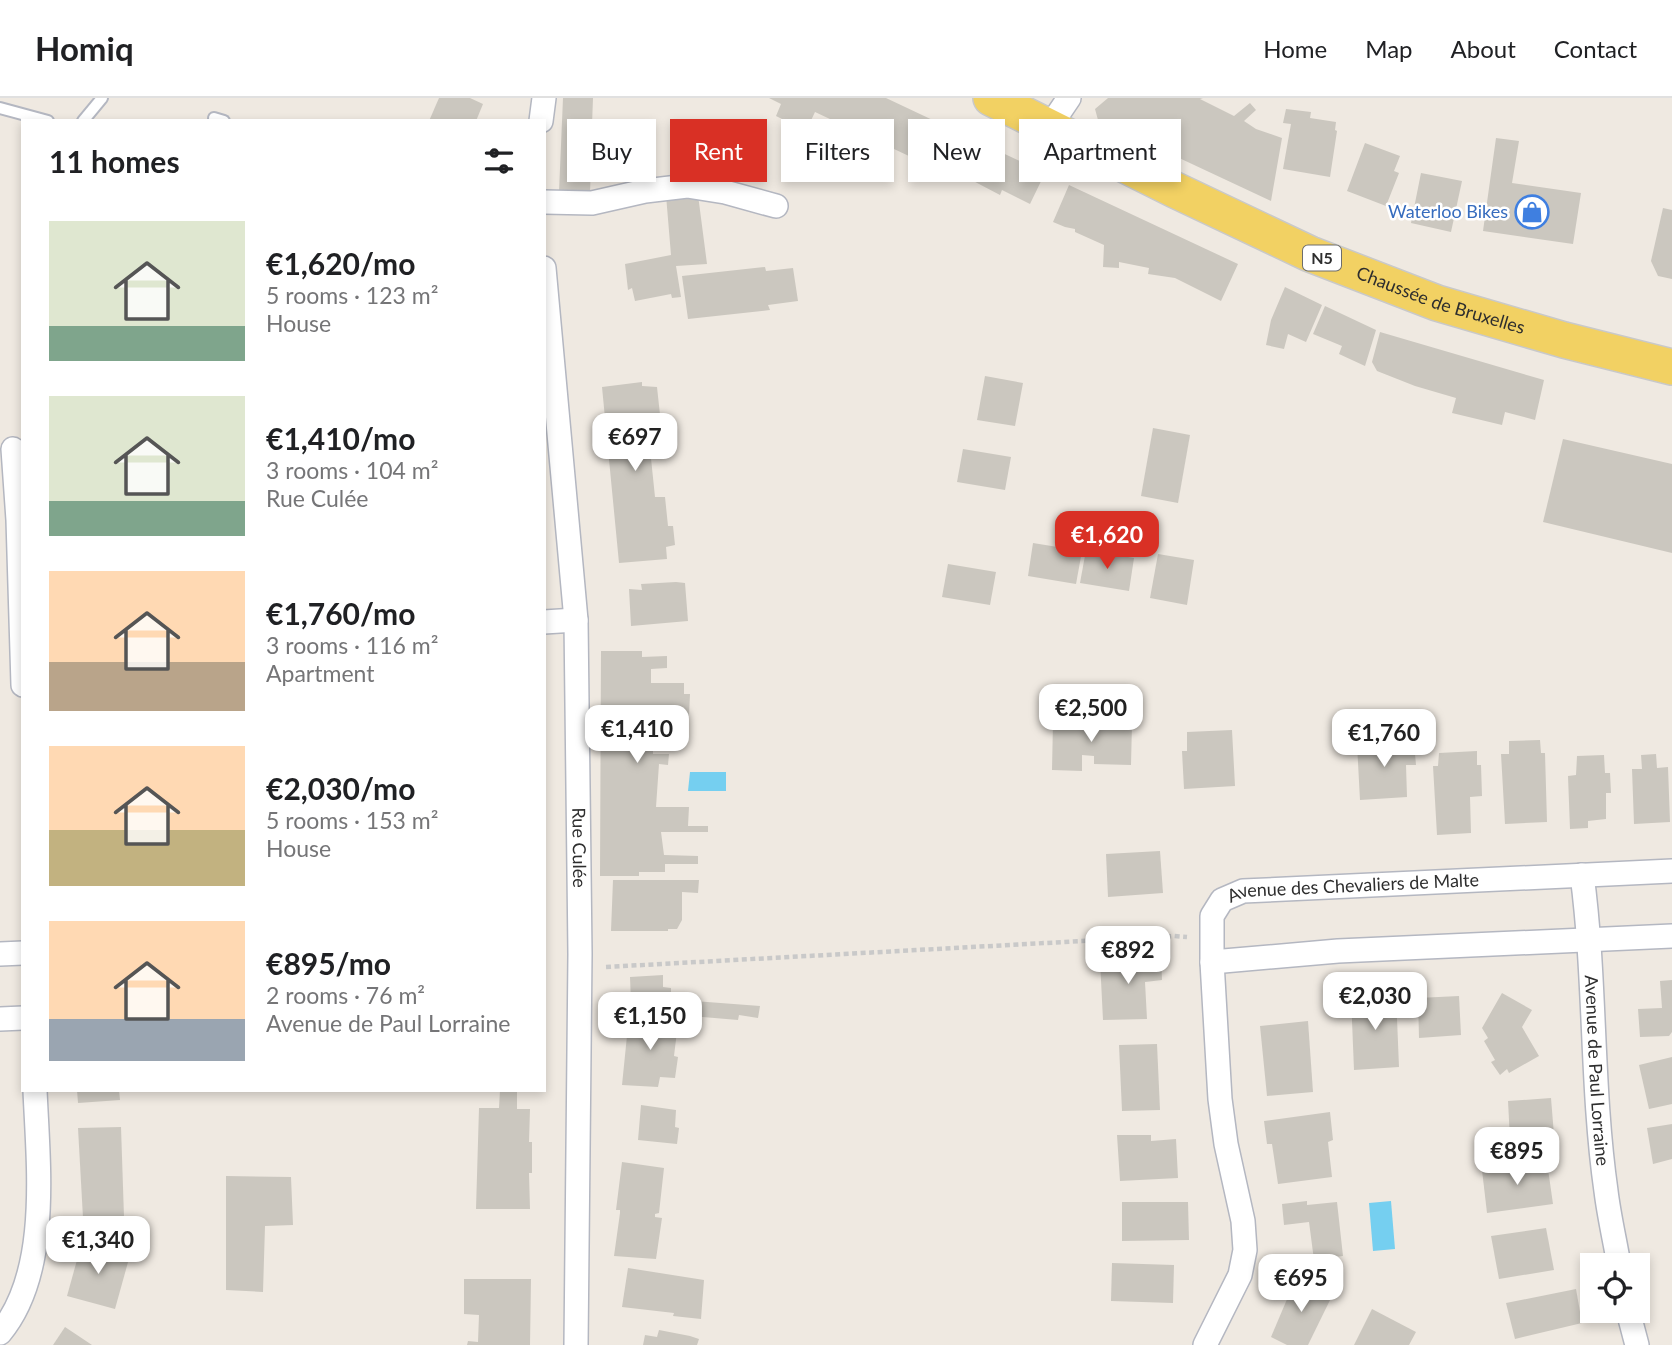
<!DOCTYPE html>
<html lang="en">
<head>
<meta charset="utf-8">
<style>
	:root { --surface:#fff; --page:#f6f6f6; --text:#202124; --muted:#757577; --line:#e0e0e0; --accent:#d93025 }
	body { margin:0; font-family:Lato,sans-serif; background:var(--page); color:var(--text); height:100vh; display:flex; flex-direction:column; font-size:26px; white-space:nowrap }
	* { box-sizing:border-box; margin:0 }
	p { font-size:23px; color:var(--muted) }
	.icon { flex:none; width:38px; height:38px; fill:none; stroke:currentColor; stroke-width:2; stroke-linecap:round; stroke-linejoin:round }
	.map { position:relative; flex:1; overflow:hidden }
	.details { position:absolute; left:21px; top:21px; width:525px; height:973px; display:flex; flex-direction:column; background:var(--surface); border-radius:0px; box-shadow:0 4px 10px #0003 }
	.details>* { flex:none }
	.guide { position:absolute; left:567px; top:21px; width:665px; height:63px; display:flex; gap:14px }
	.tools { position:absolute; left:1580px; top:1155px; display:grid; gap:14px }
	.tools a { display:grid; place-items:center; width:70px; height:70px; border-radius:0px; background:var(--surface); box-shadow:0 4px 10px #0003; font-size:35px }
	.price { position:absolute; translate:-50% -60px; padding:0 16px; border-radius:14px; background:#fff; color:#222; font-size:23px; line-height:46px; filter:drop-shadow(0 2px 4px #0008) }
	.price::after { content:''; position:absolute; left:50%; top:42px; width:21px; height:16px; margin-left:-10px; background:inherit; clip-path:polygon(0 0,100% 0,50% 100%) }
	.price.active { background:var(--accent); color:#fff }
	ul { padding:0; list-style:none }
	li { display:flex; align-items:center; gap:21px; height:175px; padding:0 28px }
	li span { display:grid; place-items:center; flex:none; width:196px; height:140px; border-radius:0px; color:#555 }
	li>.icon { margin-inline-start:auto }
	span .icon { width:84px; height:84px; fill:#fffc; stroke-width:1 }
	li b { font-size:30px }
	h2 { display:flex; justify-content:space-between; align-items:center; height:84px; padding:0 28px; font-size:30px }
	.tag { padding:0 24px; border-radius:0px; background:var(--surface); box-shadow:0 4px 10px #0003; font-size:24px; line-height:63px }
	.tag.active { background:var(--accent); color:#fff }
	header { display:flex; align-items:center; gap:42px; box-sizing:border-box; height:98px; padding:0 35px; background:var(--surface); border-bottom:2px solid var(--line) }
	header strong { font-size:33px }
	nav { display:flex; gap:38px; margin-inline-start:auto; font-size:24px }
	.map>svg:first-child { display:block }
	.water { fill:#75cff0 }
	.building { fill:#cbc7bf }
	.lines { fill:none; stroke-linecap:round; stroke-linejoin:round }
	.lane-casing { stroke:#b4b7c1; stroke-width:14 }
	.street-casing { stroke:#b4b7c1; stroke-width:26 }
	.primary-casing { stroke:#c9c9c9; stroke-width:38 }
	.path { stroke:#c9c9c9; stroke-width:4.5; stroke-dasharray:5 3.5; stroke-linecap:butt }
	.lane { stroke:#fff; stroke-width:10 }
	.street { stroke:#fff; stroke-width:23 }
	.primary { stroke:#f2d163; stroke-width:35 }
	.labels { text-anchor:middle; stroke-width:5; stroke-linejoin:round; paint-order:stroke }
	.shield { fill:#fff; stroke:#6d6d6d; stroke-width:2 }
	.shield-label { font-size:16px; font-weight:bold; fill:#2e2e2e }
	.shop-label { font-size:18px; fill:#366cbe; stroke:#fff; text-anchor:end }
	.street-label { font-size:18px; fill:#2e2e2e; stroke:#fff }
</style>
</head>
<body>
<header>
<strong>Homiq</strong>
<nav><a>Home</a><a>Map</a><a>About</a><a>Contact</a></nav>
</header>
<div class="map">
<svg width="1672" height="1247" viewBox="0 0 1672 1247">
	<rect width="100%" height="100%" fill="#efe9e1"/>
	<g class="water">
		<polygon points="690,674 726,674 726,693 688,693"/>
		<polygon points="1391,1103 1395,1151 1373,1153 1369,1105"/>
	</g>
	<g class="building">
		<polygon points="439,0 470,0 483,6 476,23 429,23"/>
		<polygon points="563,0 593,0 592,27 598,28 599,32 617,33 617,37 632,38 632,52 642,52 640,80 622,79 622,64 591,63 590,96 559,94"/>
		<polygon points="769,0 886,0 1045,75 1030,106 1002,92 1000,97 960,76 958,81 815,14 806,33 776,18 781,6"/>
		<polygon points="1108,0 1203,0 1200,1 1234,18 1250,5 1256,12 1244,23 1256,31 1282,40 1271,103 1098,22 1095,11"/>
		<polygon points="1286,11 1311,14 1310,20 1336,24 1335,32 1337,33 1330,79 1283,71 1291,26 1283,25"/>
		<polygon points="1496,40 1519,43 1512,85 1581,95 1573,146 1483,133"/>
		<polygon points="1365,45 1400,58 1394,73 1399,75 1386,108 1347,93"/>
		<polygon points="1421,75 1462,83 1451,134 1411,125"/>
		<polygon points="1069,87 1238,166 1221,203 1175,180 1148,176 1149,170 1119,164 1119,170 1103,169 1104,147 1075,134 1075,131 1065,129 1053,124"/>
		<polygon points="666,97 698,97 707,166 676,168 681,199 672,200 671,196 635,203 632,190 628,192 625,166 671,157"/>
		<polygon points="1663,110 1672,112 1672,181 1658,178 1651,163"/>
		<polygon points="765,169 766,173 793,170 798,203 768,207 770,212 688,221 682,178"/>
		<polygon points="1285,189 1322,207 1306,244 1288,236 1284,251 1266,247 1271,222"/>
		<polygon points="1325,208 1376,232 1365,268 1339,256 1342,248 1313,236"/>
		<polygon points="1380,234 1544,282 1535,322 1505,314 1502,327 1452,315 1456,300 1415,288 1377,273 1372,264"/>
		<polygon points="985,278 1023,285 1015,328 977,322"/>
		<polygon points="642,284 642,288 657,289 661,326 657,327 659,339 649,341 655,399 665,399 668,428 673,428 675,447 666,449 667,461 619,465 602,289"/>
		<polygon points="1153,330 1190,337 1178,405 1141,398"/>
		<polygon points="1563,341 1672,366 1672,455 1543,424"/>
		<polygon points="963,351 1011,359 1005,392 957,384"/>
		<polygon points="1033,445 1082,453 1076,486 1028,478"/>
		<polygon points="1086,452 1134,460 1129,493 1080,485"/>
		<polygon points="1158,456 1194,462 1187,507 1150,500"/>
		<polygon points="948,466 996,474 990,507 942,499"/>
		<polygon points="676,484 685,485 688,523 631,528 629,491 642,492 641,486"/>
		<polygon points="601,553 642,553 642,559 667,558 667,570 651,571 651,585 684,585 684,596 690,596 689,618 658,618 658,629 684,629 684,642 653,642 653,656 669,656 668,667 659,666 656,709 689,709 688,728 708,728 708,734 661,734 664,757 698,758 698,766 665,766 665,774 639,774 639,778 600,778"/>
		<polygon points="1053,624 1132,626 1131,667 1094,666 1094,658 1082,657 1082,673 1052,672"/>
		<polygon points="1232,632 1235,688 1184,691 1182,653 1187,653 1187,634"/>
		<polygon points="1540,642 1541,655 1545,655 1547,724 1505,726 1501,656 1509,656 1509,643"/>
		<polygon points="1414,644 1416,667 1406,667 1407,699 1360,702 1357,646"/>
		<polygon points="1477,653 1477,667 1481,667 1482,698 1470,699 1471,735 1437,737 1433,668 1438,668 1439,655"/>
		<polygon points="1656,656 1657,670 1668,669 1670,724 1634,726 1632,671 1642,671 1641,657"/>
		<polygon points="1604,657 1605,675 1610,675 1611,695 1606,695 1606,721 1588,723 1588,730 1570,731 1568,678 1576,677 1577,658"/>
		<polygon points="1160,753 1163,795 1108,799 1106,756"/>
		<polygon points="613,782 699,782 698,795 682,794 682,822 677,831 668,831 668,833 611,833"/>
		<polygon points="1161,857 1162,882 1145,884 1147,921 1103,922 1100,862"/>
		<polygon points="663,877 663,889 671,890 671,896 680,897 681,902 760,908 758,920 739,917 738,922 679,917 680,902 631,905 630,879"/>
		<polygon points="1672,882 1672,934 1669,938 1640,939 1638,911 1662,910 1660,883"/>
		<polygon points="1502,895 1532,912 1522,929 1539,958 1509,975 1507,971 1500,977 1491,964 1495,962 1484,943 1488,940 1482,930"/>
		<polygon points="1396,896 1399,969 1354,972 1351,898"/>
		<polygon points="1459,898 1461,937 1419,940 1418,900"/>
		<polygon points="629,918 678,925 674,958 678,959 675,980 660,979 658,989 622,987"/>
		<polygon points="1308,923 1313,994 1267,998 1260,928"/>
		<polygon points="1157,946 1160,1012 1122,1013 1119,947"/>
		<polygon points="1672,959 1672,1006 1649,1011 1639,967"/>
		<polygon points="77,992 119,992 120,1002 78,1005"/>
		<polygon points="500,992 517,992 517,1011 530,1011 529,1044 532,1044 532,1075 529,1075 530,1111 476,1111 479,1010 499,1010"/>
		<polygon points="1551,1000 1554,1037 1510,1041 1508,1003"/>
		<polygon points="641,1007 676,1012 675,1029 679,1030 677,1046 638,1042"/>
		<polygon points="1330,1014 1333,1042 1328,1044 1332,1079 1278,1086 1272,1046 1267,1046 1264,1023"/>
		<polygon points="1672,1026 1672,1061 1653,1066 1647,1030"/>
		<polygon points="121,1029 124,1119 83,1120 78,1030"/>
		<polygon points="1117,1037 1151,1037 1151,1043 1176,1041 1178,1080 1120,1083"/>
		<polygon points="622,1064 664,1070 659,1115 655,1116 655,1119 662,1120 656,1161 614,1158 620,1115 620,1112 616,1112"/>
		<polygon points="1547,1064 1553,1106 1487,1115 1482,1072"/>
		<polygon points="226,1078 291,1079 293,1127 265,1128 263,1194 226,1192"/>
		<polygon points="1307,1103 1307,1107 1337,1104 1343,1158 1314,1162 1309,1124 1284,1127 1282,1106"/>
		<polygon points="1122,1104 1188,1104 1189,1142 1122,1143"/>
		<polygon points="1546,1130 1554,1172 1499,1181 1491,1138"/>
		<polygon points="82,1144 130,1157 115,1211 67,1198"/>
		<polygon points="1112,1165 1174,1167 1173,1205 1111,1203"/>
		<polygon points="628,1170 704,1182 701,1221 673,1218 674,1215 622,1209"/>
		<polygon points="1296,1180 1332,1198 1308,1247 1287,1247 1271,1239"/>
		<polygon points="464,1181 531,1181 530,1247 467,1247 468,1243 478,1244 479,1217 464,1216"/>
		<polygon points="1576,1191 1582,1225 1515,1241 1506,1205"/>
		<polygon points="1372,1211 1416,1234 1409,1247 1354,1247"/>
		<polygon points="65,1229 92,1247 53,1247"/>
		<polygon points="659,1232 690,1238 699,1241 697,1247 643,1247 645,1237 657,1239"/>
	</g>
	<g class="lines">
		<defs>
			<g id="lane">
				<polyline points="0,10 48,23"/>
				<polyline points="214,20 224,23"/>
				<polyline points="83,23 102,0"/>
			</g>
			<g id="street">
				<polyline points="541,23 544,0"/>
				<polyline points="1050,28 1069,0"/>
				<polyline points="544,104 592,105 645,93 687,88 725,94 776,108"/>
				<path id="s1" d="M544,170L576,522L580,856L576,1247"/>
				<polyline points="13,351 18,422 23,587"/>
				<polyline points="544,524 576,522"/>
				<path id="s2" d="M1582,777C1596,882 1591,988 1606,1093C1609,1118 1615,1143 1619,1167"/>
				<polyline points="0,856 23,855"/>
				<polyline points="1212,864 1338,853 1672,838"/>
				<polyline points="0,921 23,920"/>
				<polyline points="1628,1213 1637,1247"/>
				<path d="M0,1235C51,1174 38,1066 35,992"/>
				<path id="s3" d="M1205,1247L1240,1177L1245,1152L1243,1123L1226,1046L1220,1001L1212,864V818L1222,802L1243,793L1672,773"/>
			</g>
			<g id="primary">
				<path id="s4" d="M991,0L1175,92L1310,156L1437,205L1564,242L1672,269"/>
			</g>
		</defs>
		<use href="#lane" class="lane-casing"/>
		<use href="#street" class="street-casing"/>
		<use href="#primary" class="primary-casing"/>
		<polyline class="path" points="606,869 1174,838 1187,839"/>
		<use href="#lane" class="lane"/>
		<use href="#street" class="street"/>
		<use href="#primary" class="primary"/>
	</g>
	<defs>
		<symbol id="shop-ring" viewBox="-11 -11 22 22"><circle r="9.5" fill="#fff" stroke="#3f7fe0" stroke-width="1.5"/><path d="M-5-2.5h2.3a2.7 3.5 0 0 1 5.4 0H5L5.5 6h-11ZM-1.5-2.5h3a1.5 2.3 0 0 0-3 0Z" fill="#3f7fe0"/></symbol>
	</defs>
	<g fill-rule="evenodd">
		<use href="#shop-ring" x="1513" y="95" width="38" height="38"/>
	</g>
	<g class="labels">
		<rect class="shield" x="1303" y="147.5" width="38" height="25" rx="5"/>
		<g class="shield-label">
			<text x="1322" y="166">N5</text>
		</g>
		<g class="shop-label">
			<text x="1508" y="120">Waterloo Bikes</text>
		</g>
		<g class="street-label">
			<text dy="6" stroke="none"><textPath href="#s4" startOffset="494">Chaussée de Bruxelles</textPath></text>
			<text dy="6" stroke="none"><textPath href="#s1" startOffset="581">Rue Culée</textPath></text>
			<text dy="6" stroke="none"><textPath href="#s3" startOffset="592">Avenue des Chevaliers de Malte</textPath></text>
			<text dy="6" stroke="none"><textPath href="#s2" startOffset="196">Avenue de Paul Lorraine</textPath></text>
		</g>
	</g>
</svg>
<div class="tools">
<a><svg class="icon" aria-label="locate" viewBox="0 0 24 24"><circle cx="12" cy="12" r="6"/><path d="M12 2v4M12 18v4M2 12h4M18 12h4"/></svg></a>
</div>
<b class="price" style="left:635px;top:375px">€697</b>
<b class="price active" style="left:1107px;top:473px">€1,620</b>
<b class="price" style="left:1091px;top:646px">€2,500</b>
<b class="price" style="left:637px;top:667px">€1,410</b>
<b class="price" style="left:1384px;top:671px">€1,760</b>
<b class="price" style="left:1128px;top:888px">€892</b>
<b class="price" style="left:1375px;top:934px">€2,030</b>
<b class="price" style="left:650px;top:954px">€1,150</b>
<b class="price" style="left:1517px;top:1089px">€895</b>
<b class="price" style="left:98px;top:1178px">€1,340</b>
<b class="price" style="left:1301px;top:1216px">€695</b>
<div class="guide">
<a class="tag">Buy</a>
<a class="tag active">Rent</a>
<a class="tag">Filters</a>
<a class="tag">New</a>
<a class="tag">Apartment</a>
</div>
<section class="details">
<h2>11 homes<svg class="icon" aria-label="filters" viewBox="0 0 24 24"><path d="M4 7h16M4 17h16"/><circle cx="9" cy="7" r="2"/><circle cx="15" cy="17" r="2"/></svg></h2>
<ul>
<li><span style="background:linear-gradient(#dfe7d0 75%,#7fa58c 0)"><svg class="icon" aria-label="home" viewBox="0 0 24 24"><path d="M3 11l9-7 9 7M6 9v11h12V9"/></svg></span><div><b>€1,620/mo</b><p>5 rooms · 123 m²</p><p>House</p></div></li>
<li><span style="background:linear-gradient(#dfe7d0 75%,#7fa58c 0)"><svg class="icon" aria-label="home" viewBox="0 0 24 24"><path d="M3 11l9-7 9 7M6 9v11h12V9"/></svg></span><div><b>€1,410/mo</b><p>3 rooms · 104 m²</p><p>Rue Culée</p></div></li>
<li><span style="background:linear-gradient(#ffd9b3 65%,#b9a48a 0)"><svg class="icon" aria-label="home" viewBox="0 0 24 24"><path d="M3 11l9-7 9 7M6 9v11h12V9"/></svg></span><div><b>€1,760/mo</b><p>3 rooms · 116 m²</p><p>Apartment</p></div></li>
<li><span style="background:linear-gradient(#ffd9b3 60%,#c2b280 0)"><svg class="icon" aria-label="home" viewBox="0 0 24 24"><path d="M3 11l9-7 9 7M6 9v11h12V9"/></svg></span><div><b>€2,030/mo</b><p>5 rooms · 153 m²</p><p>House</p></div></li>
<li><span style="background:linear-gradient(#ffd9b3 70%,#9aa5b1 0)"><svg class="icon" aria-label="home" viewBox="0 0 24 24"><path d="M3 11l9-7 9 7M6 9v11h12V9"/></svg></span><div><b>€895/mo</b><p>2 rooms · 76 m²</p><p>Avenue de Paul Lorraine</p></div></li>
</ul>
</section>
</div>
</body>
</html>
